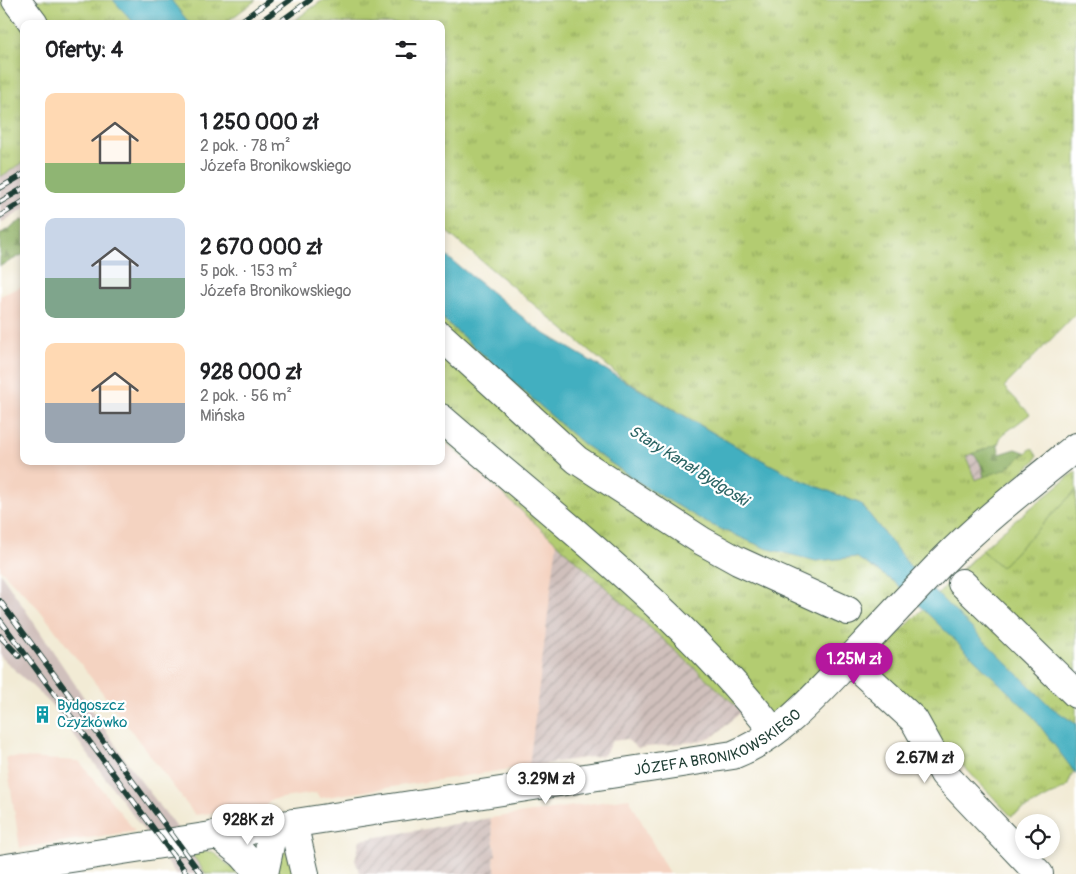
<!DOCTYPE html>
<html lang="pl">
<head>
<meta charset="utf-8">
<style>
	:root { --surface:#fff; --page:#f6f6f6; --text:#202124; --muted:#757577; --accent:#b5179e }
	body { margin:0; font-family:Pangolin,sans-serif; background:var(--page); color:var(--text); height:100vh; display:flex; flex-direction:column; font-size:19px; white-space:nowrap }
	* { box-sizing:border-box; margin:0 }
	p { font-size:16px; color:var(--muted) }
	.icon { flex:none; width:28px; height:28px; fill:none; stroke:currentColor; stroke-width:2; stroke-linecap:round; stroke-linejoin:round }
	.map { position:relative; flex:1; overflow:hidden }
	.panel { position:absolute; left:20px; top:20px; width:425px; height:445px; display:flex; flex-direction:column; background:var(--surface); border-radius:10px; box-shadow:0 2px 8px #0003 }
	.panel>* { flex:none }
	.fabs { position:absolute; left:1015px; top:814px; display:grid; gap:10px }
	.fabs a { display:grid; place-items:center; width:45px; height:45px; border-radius:50%; background:var(--surface); box-shadow:0 2px 8px #0003; font-size:25px }
	.price { position:absolute; translate:-50% -42px; padding:0 11px; border-radius:18px; background:#fff; color:#222; font-size:16px; line-height:32px; filter:drop-shadow(0 1px 2px #0008) }
	.price::after { content:''; position:absolute; left:50%; top:30px; width:15px; height:11px; margin-left:-8px; background:inherit; clip-path:polygon(0 0,100% 0,50% 100%) }
	.price.selected { background:var(--accent); color:#fff }
	ul { padding:0; list-style:none }
	li { display:flex; align-items:center; gap:15px; height:125px; padding:0 25px }
	li span { display:grid; place-items:center; flex:none; width:140px; height:100px; border-radius:10px; color:#555 }
	li>.icon { margin-inline-start:auto }
	span .icon { width:60px; height:60px; fill:#fffc; stroke-width:1 }
	li b { font-size:21px }
	h2 { display:flex; justify-content:space-between; align-items:center; height:60px; padding:0 25px; font-size:21px }
	.map>svg:first-child { display:block }
	.built { fill:#f4d3c1 }
	.industrial { fill:url(#industrial-furrows) }
	.railway { fill:#d0c0bc }
	.grass { fill:#b3cc71; stroke:#698452 }
	.forest { fill:url(#forest-firs); stroke:#56764c }
	.park { fill:url(#park-tufts); stroke:#698452 }
	.water { fill:#42afc0; stroke:#30767a }
	.lines { fill:none; stroke-linecap:round; stroke-linejoin:round }
	.minor-casing { stroke:#3f574c; stroke-width:30 }
	.minor { stroke:#fff; stroke-width:28 }
	.rail-casing { stroke:#1f3d34; stroke-width:5.5 }
	.rail { stroke:#fff; stroke-width:4; stroke-dasharray:11; stroke-linecap:butt }
	.labels { text-anchor:middle; stroke-width:4.5; stroke-linejoin:round; paint-order:stroke }
	.culture-label { font-size:15px; fill:#0d838f; stroke:#fff; text-anchor:start }
	.street-label { font-size:15px; fill:#1f3d34; stroke:#fff }
	.water-label { font-size:16px; font-style:italic; fill:#2b6565; stroke:#fff }
</style>
</head>
<body>
<div class="map">
<svg width="1076" height="874" viewBox="0 0 1076 874">
	<defs>
		<pattern id="industrial-furrows" width="10" height="10" patternUnits="userSpaceOnUse" patternTransform="scale(1.25)"><rect width="10" height="10" fill="#d0c0bc"/><path d="M-1 1l2-2M0 10L10 0M9 11l2-2" fill="none" stroke="#a89d9a"/></pattern>
		<pattern id="forest-firs" width="22" height="20" patternUnits="userSpaceOnUse" patternTransform="scale(1.25)"><rect width="22" height="20" fill="#8eb063"/><path d="M5 1l3.5 6h-7zM16 11l3.5 6h-7z" fill="#739052"/></pattern>
		<pattern id="park-tufts" width="24" height="20" patternUnits="userSpaceOnUse" patternTransform="scale(1.25)"><rect width="24" height="20" fill="#b3cc71"/><path d="M3 7l-1-3M5 7V3M7 7l1-3M15 17l-1-3M17 17v-4M19 17l1-3" fill="none" stroke="#91a75e"/></pattern>
	</defs>
	<rect width="100%" height="100%" fill="#fff"/>
	<filter id="ink" filterUnits="userSpaceOnUse"><feTurbulence type="fractalNoise" baseFrequency=".02" numOctaves="2"/><feDisplacementMap in="SourceGraphic" scale="10" xChannelSelector="R" yChannelSelector="G"/><feConvolveMatrix kernelMatrix="1 2 1 2 8 2 1 2 1" color-interpolation-filters="sRGB"/></filter>
	<filter id="wash" filterUnits="userSpaceOnUse"><feTurbulence type="fractalNoise" baseFrequency=".0096" numOctaves="4" result="noise"/><feDisplacementMap in="SourceGraphic" scale="20" xChannelSelector="R" yChannelSelector="G"/><feGaussianBlur stdDeviation="1.12" result="paint"/><feColorMatrix in="noise" values="0 0 0 0 0 0 0 0 0 0 0 0 0 0 0 0 0 1.4 0 .05"/><feComposite in="paint" operator="in"/></filter>
	<g filter="url(#wash)">
		<rect width="100%" height="100%" fill="#f2ebd5"/>
		<g class="built">
			<polygon points="24,285 24,461 441,461 441,438 742,711 715,735 700,741 638,748 626,739 612,741 604,755 320,798 316,793 270,800 266,806 195,815 39,609 0,569 0,296"/>
			<polygon points="6,757 79,761 135,831 20,848"/>
			<polygon points="629,798 669,874 496,874 493,856 496,856 490,818"/>
		</g>
		<g class="industrial">
			<polygon points="997,444 1006,469 975,480 966,456"/>
			<polygon points="557,542 742,711 715,735 700,741 638,748 626,739 612,741 604,755 529,766"/>
			<polygon points="490,818 496,856 493,857 496,874 360,874 355,860 360,840"/>
		</g>
		<g class="railway">
			<polygon points="24,162 24,208 0,224 0,177"/>
			<polygon points="0,572 133,771 213,874 176,874 50,703 0,656"/>
		</g>
		<g class="grass">
			<polygon points="1076,471 1076,682 960,571 1000,533"/>
			<polygon points="283,847 285,848 296,874 272,874"/>
			<polygon points="188,849 213,852 239,874 206,874"/>
		</g>
		<g class="forest">
			<polygon points="24,219 24,254 0,266 0,234"/>
			<path d="M996,438L1000,454L1016,449L1027,453L1028,457L950,510L984,480C983,468 980,455 967,452Z"/>
		</g>
		<g class="park">
			<polygon points="0,0 256,0 224,24 24,24 24,162 0,177"/>
			<polygon points="323,0 1076,0 1076,314 1004,387 1030,414 1001,436 998,444 966,456 975,480 1006,469 1032,448 1037,456 1035,461 913,570 861,504 796,478 732,444 622,378 441,227 441,24 292,22"/>
			<polygon points="441,317 583,444 646,487 816,561 856,557 896,583 910,596 782,727 742,711 441,438"/>
			<polygon points="1076,490 1076,765 1067,787 1011,816 867,665 982,550 1001,567"/>
		</g>
		<g class="water">
			<polygon points="113,0 171,0 190,24 135,24"/>
			<polygon points="441,252 540,331 732,444 796,478 861,504 913,570 1051,707 1076,724 1076,774 1031,714 896,583 856,557 816,561 765,548 707,523 646,487 583,444 441,317"/>
		</g>
	</g>
	<g filter="url(#ink)">
		<g class="lines">
			<defs>
				<g id="minor">
					<polyline points="16,0 34,24"/>
					<polyline points="441,336 577,460 702,541 738,561 848,611"/>
					<path d="M441,418C557,519 679,610 774,732"/>
					<polyline points="962,583 1076,694"/>
					<polyline points="849,660 914,720 944,774 1039,874"/>
					<polyline points="293,823 305,874"/>
					<polyline points="217,834 242,854 260,874"/>
					<path id="s1" d="M0,869L733,755C782,736 819,692 855,654C883,624 912,593 941,563C982,521 1030,484 1076,447"/>
					<polyline points="264,874 274,826"/>
				</g>
			</defs>
			<use href="#minor" class="minor-casing"/>
			<use href="#minor" class="minor"/>
			<defs>
				<g id="rail">
					<polyline points="237,24 270,0"/>
					<polyline points="257,24 290,0"/>
					<polyline points="277,24 310,0"/>
					<polyline points="0,188 24,174"/>
					<polyline points="0,202 24,188"/>
					<polyline points="0,216 24,201"/>
					<polyline points="0,601 201,874"/>
					<polyline points="0,620 187,874"/>
					<polyline points="0,636 19,656"/>
				</g>
			</defs>
			<use href="#rail" class="rail-casing"/>
			<use href="#rail" class="rail"/>
		</g>
	</g>
	<defs>
		<symbol id="building-bare" viewBox="-9 -9 18 18"><path d="M-4-6H4V6H1V3H-1V6H-4ZM-2.5-4.3h1.7v1.8h-1.7ZM.8-4.3h1.7v1.8H.8ZM-2.5-1h1.7V.8h-1.7ZM.8-1h1.7V.8H.8Z" fill="#0f9aa8" stroke="#fff" stroke-width="2.5" paint-order="stroke"/></symbol>
	</defs>
	<g fill-rule="evenodd">
		<use href="#building-bare" x="30" y="702" width="25" height="25"/>
	</g>
	<g class="labels">
		<g class="culture-label">
			<text x="57" y="710">Bydgoszcz<tspan x="57" dy="17">Czyżkówko</tspan></text>
		</g>
		<g class="street-label">
			<text dy="5" stroke="none"><textPath href="#s1" startOffset="731">JÓZEFA BRONIKOWSKIEGO</textPath></text>
		</g>
		<g class="water-label">
			<text transform="translate(689 465) rotate(32)" y="6">Stary Kanał Bydgoski</text>
		</g>
	</g>
</svg>
<div class="fabs">
<a><svg class="icon" aria-label="locate" viewBox="0 0 24 24"><circle cx="12" cy="12" r="6"/><path d="M12 2v4M12 18v4M2 12h4M18 12h4"/></svg></a>
</div>
<b class="price selected" style="left:854px;top:685px">1.25M zł</b>
<b class="price" style="left:925px;top:784px">2.67M zł</b>
<b class="price" style="left:546px;top:805px">3.29M zł</b>
<b class="price" style="left:248px;top:846px">928K zł</b>
<section class="panel">
<h2>Oferty: 4<svg class="icon" aria-label="filters" viewBox="0 0 24 24"><path d="M4 7h16M4 17h16"/><circle cx="9" cy="7" r="2"/><circle cx="15" cy="17" r="2"/></svg></h2>
<ul>
<li><span style="background:linear-gradient(#ffd9b3 70%,#8fb573 0)"><svg class="icon" aria-label="home" viewBox="0 0 24 24"><path d="M3 11l9-7 9 7M6 9v11h12V9"/></svg></span><div><b>1 250 000 zł</b><p>2 pok. · 78 m²</p><p>Józefa Bronikowskiego</p></div></li>
<li><span style="background:linear-gradient(#c9d6e8 60%,#7fa58c 0)"><svg class="icon" aria-label="home" viewBox="0 0 24 24"><path d="M3 11l9-7 9 7M6 9v11h12V9"/></svg></span><div><b>2 670 000 zł</b><p>5 pok. · 153 m²</p><p>Józefa Bronikowskiego</p></div></li>
<li><span style="background:linear-gradient(#ffd9b3 60%,#9aa5b1 0)"><svg class="icon" aria-label="home" viewBox="0 0 24 24"><path d="M3 11l9-7 9 7M6 9v11h12V9"/></svg></span><div><b>928 000 zł</b><p>2 pok. · 56 m²</p><p>Mińska</p></div></li>
</ul>
</section>
</div>
</body>
</html>
